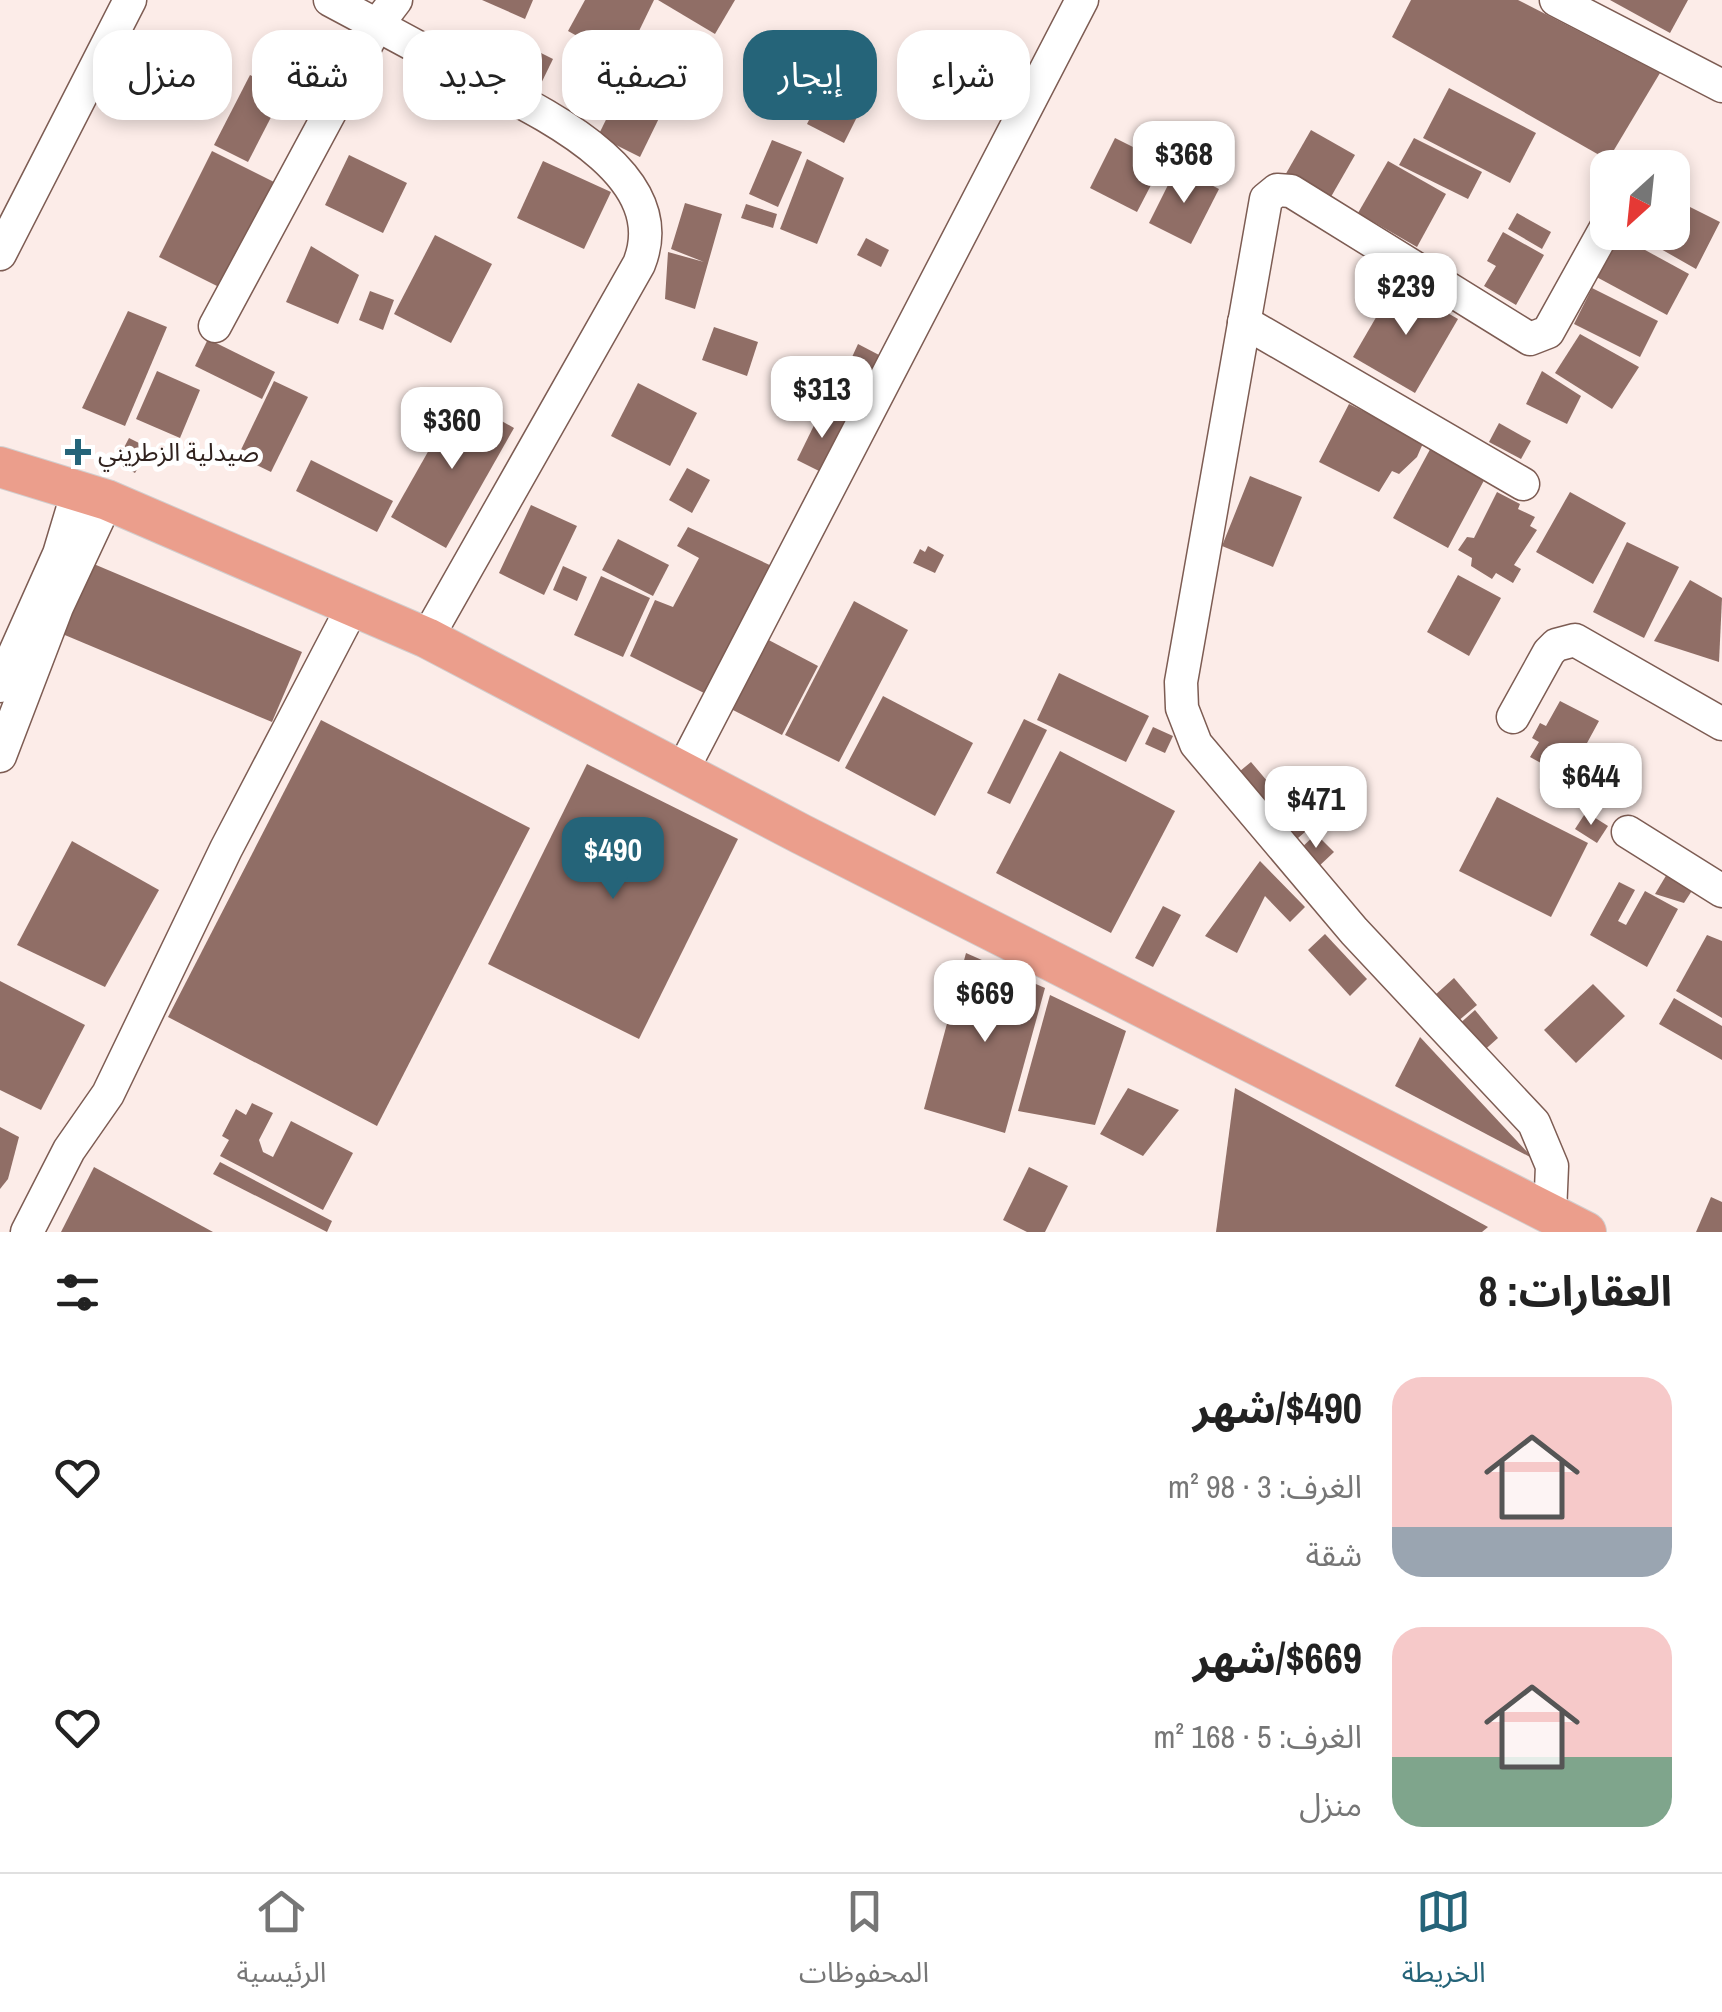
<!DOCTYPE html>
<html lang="ar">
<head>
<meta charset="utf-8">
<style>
	:root { --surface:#fff; --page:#f6f6f6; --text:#222; --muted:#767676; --line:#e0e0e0; --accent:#256479 }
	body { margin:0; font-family:"Archivo Narrow","Noto Sans Arabic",sans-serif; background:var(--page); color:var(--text); direction:rtl; height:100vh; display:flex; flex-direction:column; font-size:38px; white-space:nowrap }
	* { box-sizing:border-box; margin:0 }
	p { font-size:32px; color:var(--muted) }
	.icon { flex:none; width:55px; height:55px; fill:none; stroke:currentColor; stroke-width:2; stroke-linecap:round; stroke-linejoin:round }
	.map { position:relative; height:1232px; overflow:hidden; direction:ltr }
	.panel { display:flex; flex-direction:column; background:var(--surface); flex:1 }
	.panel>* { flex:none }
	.guide { position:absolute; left:30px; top:30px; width:1000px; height:90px; direction:rtl; display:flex; gap:20px }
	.needle { width:65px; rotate:207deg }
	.fabs { position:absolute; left:1590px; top:150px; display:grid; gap:20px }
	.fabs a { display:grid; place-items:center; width:100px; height:100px; border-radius:20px; background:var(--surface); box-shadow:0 5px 15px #0003; font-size:50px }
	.price { position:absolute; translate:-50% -85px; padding:0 22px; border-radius:20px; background:#fff; color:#222; font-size:32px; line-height:65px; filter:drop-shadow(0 2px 5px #0008) }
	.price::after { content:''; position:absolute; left:50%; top:60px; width:30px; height:22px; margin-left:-15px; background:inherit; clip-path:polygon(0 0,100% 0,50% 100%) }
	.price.current { background:var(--accent); color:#fff }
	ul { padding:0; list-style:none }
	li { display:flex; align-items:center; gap:30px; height:250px; padding:0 50px }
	li span { display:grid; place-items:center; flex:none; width:280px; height:200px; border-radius:30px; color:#555 }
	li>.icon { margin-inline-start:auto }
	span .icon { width:120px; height:120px; fill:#fffc; stroke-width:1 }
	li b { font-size:42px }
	h2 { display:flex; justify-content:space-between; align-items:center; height:120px; padding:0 50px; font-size:42px }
	.chip { padding:0 35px; border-radius:30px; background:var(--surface); box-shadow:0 5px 15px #0003; font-size:35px; line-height:90px }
	.chip.current { background:var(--accent); color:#fff }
	.tab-bar { display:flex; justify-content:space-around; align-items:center; height:140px; border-top:2px solid var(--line); background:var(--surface); font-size:28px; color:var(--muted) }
	.tab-bar a { display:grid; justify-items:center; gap:5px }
	.tab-bar .current { color:var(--accent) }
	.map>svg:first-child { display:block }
	.building { fill:#906e66 }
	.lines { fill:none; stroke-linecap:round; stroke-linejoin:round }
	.minor-casing { stroke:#7d5c53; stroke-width:35 }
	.major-casing { stroke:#d1cece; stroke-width:42 }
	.minor { stroke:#fff; stroke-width:32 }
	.major { stroke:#eb9e8c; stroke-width:40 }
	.poi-dot { fill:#256479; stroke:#fff; stroke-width:4 }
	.labels { text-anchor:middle; stroke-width:10; stroke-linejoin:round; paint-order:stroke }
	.poi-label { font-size:25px; fill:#30221e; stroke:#fff; text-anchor:start }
</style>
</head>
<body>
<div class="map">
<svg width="1722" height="1232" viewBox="0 0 1722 1232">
	<rect width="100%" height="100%" fill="#fcece8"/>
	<g class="building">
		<polygon points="482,0 533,0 525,19"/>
		<polygon points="585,0 654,0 624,62 568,31"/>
		<polygon points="658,0 735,0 715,34"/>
		<polygon points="1411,0 1518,0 1660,73 1608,160 1392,37"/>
		<polygon points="1610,0 1688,0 1670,33"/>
		<polygon points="529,47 553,59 532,102 508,90"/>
		<polygon points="250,75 284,92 248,162 214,145"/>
		<polygon points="622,87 664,108 640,157 598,136"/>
		<polygon points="1449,88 1536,133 1510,183 1423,138"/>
		<polygon points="821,96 858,115 844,143 807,124"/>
		<polygon points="1311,130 1355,155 1328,202 1284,177"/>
		<polygon points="1115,138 1163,162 1137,212 1090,188"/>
		<polygon points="1414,138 1482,172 1468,199 1399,165"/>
		<polygon points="772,140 802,152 778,207 749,194"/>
		<polygon points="212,151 274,182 221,288 159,257"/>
		<polygon points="349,155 407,183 383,233 325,205"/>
		<polygon points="807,159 844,178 817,244 780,229"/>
		<polygon points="543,161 611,192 584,249 517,218"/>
		<polygon points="1388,161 1446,194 1417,247 1358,213"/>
		<polygon points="1177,167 1219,189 1191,244 1149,223"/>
		<polygon points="1672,198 1720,222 1696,269 1631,232 1672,232"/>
		<polygon points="685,203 722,214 695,309 665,299 668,252 704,262 671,249"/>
		<polygon points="746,204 777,214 773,228 741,218"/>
		<polygon points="1517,213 1551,232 1542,249 1508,229"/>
		<polygon points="1503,232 1544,255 1516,305 1484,286 1496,266 1487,261"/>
		<polygon points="1614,233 1689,274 1667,315 1591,274"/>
		<polygon points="435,235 492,264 451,343 394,314"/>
		<polygon points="866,238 889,250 881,267 857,255"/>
		<polygon points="311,246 359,275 338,324 286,302"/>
		<polygon points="1396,283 1458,319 1415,393 1353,357"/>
		<polygon points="1592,288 1658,321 1640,357 1574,324"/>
		<polygon points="370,291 394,300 383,330 359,320"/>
		<polygon points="128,311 167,327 125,426 82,408"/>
		<polygon points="714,327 758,342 747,376 702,360"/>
		<polygon points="1580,334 1639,367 1612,409 1555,373"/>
		<polygon points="208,339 275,372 262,399 195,366"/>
		<polygon points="858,344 881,356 870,379 847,368"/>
		<polygon points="157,371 200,390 180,438 136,419"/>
		<polygon points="1542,371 1581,396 1567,424 1526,404"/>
		<polygon points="274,381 308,397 271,472 238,456"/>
		<polygon points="638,383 697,413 670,466 611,436"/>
		<polygon points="459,397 514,428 446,548 391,517"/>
		<polygon points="1349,404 1424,441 1417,457 1399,474 1392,471 1379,492 1319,462"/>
		<polygon points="822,409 848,422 823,473 797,460"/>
		<polygon points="1499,423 1531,441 1521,459 1489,442"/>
		<polygon points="129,438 149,448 135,473 116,463"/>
		<polygon points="1434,442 1489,471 1448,548 1393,518"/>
		<polygon points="311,460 393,501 377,532 296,491"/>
		<polygon points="687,468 710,480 692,513 669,500"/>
		<polygon points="1250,476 1302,497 1273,567 1222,546"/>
		<polygon points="1497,492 1520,504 1518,509 1535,517 1530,526 1537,530 1514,565 1521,569 1513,583 1496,573 1492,579 1471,566 1472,558 1458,550 1467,537 1474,538"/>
		<polygon points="1570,492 1626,523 1593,584 1536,552"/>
		<polygon points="531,505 577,526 544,595 499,573"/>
		<polygon points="688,527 774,567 708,695 630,656 655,600 673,607 699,558 677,546"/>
		<polygon points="618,539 669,565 653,596 602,570"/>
		<polygon points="1627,542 1679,567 1644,638 1593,612"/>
		<polygon points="928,546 944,555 935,573 913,563 920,549 925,552"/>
		<polygon points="89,562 302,652 272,722 60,633"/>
		<polygon points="563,566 587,577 577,601 553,590"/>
		<polygon points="1458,575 1501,598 1469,656 1427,632"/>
		<polygon points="601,576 650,598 623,657 574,635"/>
		<polygon points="1690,580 1722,598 1719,662 1654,641"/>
		<polygon points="854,601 908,630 839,762 785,735"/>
		<polygon points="763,637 818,666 782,735 727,707"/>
		<polygon points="1059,673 1149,716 1126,762 1037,720"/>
		<polygon points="883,696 973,743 935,816 845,768"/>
		<polygon points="1560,701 1599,721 1568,778 1530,757 1539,742 1532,738 1540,723 1546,726"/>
		<polygon points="1024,719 1047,730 1010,804 987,793"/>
		<polygon points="321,720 530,828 377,1126 168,1017"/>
		<polygon points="1153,727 1173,736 1165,753 1145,744"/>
		<polygon points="1060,751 1175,811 1111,933 996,873"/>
		<polygon points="1251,762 1274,789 1292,774 1326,814 1291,844 1234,776"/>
		<polygon points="587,764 738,839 639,1039 488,964"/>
		<polygon points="1497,797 1588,843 1551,917 1459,871"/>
		<polygon points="1586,812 1608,826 1597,843 1575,829"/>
		<polygon points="1316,834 1334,852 1317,868 1299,850"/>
		<polygon points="72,841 159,890 105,987 17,945"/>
		<polygon points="1260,861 1305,907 1290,922 1265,896 1237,953 1205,936"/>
		<polygon points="1667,874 1693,889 1684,903 1655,894"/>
		<polygon points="1619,882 1635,890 1618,921 1626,925 1645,891 1678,909 1647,967 1590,935"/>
		<polygon points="1163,906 1181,915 1153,967 1135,958"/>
		<polygon points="1325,934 1367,979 1350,996 1308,950"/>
		<polygon points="1707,935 1722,941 1722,1018 1676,991"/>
		<polygon points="966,953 1045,988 1005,1133 924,1109"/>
		<polygon points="1454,978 1477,1005 1457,1022 1434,996"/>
		<polygon points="0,981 85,1025 41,1110 0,1090"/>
		<polygon points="1593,984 1625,1016 1576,1063 1544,1030"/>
		<polygon points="1050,995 1126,1031 1095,1125 1018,1111"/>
		<polygon points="1674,998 1722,1026 1722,1060 1659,1024"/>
		<polygon points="1475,1010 1498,1038 1480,1054 1457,1026"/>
		<polygon points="1420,1037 1531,1156 1530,1157 1395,1086"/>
		<polygon points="1128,1088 1179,1110 1143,1156 1100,1134"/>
		<polygon points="1235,1088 1488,1227 1482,1232 1216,1232"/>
		<polygon points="252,1103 273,1113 259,1140 263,1152 273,1157 291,1121 353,1153 323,1210 220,1156 229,1140 222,1136 236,1109 246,1115"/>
		<polygon points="0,1127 19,1137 8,1179 0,1189"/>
		<polygon points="220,1162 332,1221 327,1232 213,1174"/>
		<polygon points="94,1167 213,1232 61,1232"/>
		<polygon points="1029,1167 1068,1186 1045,1232 1027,1232 1003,1220"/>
		<polygon points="1711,1197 1722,1202 1722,1232 1696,1232"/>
	</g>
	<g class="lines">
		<defs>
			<g id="minor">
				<path d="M330,0C375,24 420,48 465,73C529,107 677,169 639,264L427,638"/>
				<polyline points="1556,0 1722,86"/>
				<polyline points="0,254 130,0"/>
				<polyline points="1244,322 1523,484"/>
				<polyline points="215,326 377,25 396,0"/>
				<polyline points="0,686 59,554 78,491"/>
				<polyline points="1513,717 1549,652 1556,645 1575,640 1722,724"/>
				<polyline points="0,756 57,607 107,500"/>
				<polyline points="682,771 1082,0"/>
				<polyline points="1628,832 1722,891"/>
				<polyline points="1550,1213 1552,1166 1534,1123 1354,931 1196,744 1182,708 1181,682 1266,199 1277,190 1291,191 1530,339 1548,332 1608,224"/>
				<polyline points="27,1232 69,1150 108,1094 226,849 353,606"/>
			</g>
			<polyline id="major" points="0,467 107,500 427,638 801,834 1586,1232"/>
		</defs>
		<use href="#minor" class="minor-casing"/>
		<use href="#major" class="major-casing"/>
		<use href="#minor" class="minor"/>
		<use href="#major" class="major"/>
	</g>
	<path class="poi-dot" d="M73 437h10v10h10v10h-10v10h-10v-10h-10v-10h10z"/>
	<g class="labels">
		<g class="poi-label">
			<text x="98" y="461">صيدلية الزطريني</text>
		</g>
	</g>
</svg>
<div class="fabs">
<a><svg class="needle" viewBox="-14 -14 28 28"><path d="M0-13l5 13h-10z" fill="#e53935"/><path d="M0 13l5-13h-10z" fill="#767676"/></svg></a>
</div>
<b class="price" style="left:1184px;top:206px">$368</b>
<b class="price" style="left:1406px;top:338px">$239</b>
<b class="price" style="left:822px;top:441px">$313</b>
<b class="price" style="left:452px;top:472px">$360</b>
<b class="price" style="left:1591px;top:828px">$644</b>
<b class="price" style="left:1316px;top:851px">$471</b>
<b class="price current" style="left:613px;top:902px">$490</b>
<b class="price" style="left:985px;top:1045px">$669</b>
<div class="guide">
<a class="chip">شراء</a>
<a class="chip current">إيجار</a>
<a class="chip">تصفية</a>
<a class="chip">جديد</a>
<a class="chip">شقة</a>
<a class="chip">منزل</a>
</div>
</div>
<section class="panel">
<h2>العقارات: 8<svg class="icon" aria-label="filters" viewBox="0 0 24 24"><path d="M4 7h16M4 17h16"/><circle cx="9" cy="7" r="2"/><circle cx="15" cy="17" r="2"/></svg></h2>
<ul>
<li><span style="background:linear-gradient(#f6c9c9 75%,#9aa5b1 0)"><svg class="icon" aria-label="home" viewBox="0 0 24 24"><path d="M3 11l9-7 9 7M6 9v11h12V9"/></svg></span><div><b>$490/شهر</b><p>الغرف: 3 · 98 m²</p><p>شقة</p></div><svg class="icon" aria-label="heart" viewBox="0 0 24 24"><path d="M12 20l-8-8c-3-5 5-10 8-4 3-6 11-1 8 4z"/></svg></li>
<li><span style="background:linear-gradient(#f6c9c9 65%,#7fa58c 0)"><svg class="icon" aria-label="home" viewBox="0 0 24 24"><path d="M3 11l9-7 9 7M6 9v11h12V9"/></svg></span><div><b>$669/شهر</b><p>الغرف: 5 · 168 m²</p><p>منزل</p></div><svg class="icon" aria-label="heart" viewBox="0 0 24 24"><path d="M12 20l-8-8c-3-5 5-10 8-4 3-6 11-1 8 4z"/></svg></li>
</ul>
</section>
<nav class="tab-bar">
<a class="current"><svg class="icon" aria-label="map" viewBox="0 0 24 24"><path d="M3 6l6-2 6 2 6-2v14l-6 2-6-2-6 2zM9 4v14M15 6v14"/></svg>الخريطة</a>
<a><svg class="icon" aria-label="saved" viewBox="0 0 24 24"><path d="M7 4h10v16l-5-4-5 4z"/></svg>المحفوظات</a>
<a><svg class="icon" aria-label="home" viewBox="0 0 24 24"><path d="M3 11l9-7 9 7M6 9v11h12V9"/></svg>الرئيسية</a>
</nav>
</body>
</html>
